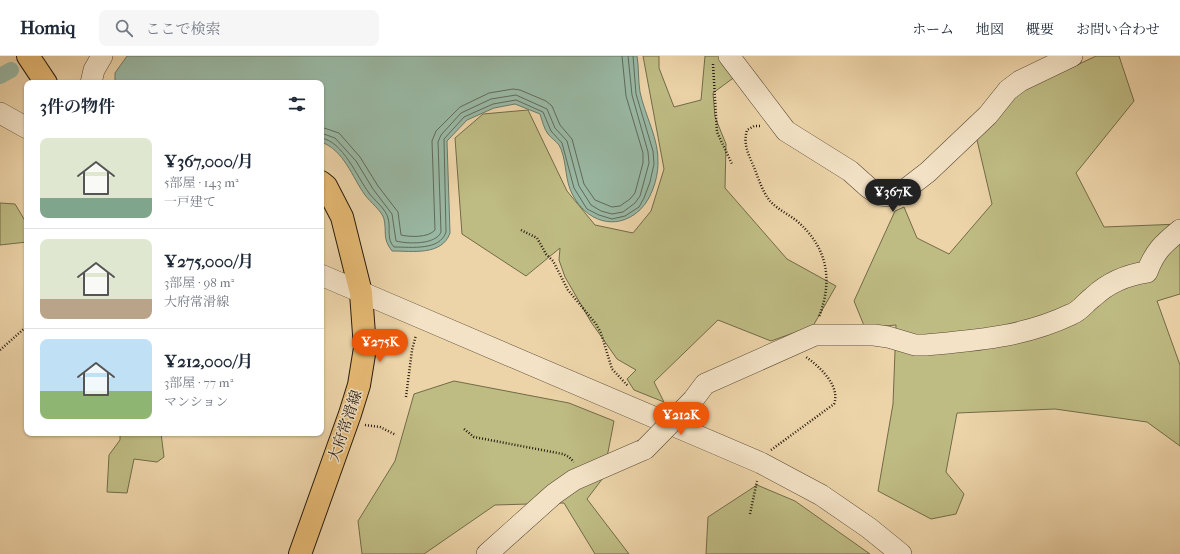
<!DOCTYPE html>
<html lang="ja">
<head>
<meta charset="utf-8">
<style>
	:root { --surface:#fff; --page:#f6f6f7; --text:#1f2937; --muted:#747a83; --line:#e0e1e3; --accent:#ea580c }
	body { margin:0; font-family:"IM FELL French Canon","Noto Serif JP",serif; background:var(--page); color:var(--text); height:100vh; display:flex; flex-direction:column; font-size:15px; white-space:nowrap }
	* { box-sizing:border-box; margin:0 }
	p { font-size:13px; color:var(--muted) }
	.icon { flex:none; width:22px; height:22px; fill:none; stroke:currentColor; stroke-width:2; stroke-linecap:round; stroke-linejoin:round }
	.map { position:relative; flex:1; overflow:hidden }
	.details { position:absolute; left:24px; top:24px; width:300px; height:356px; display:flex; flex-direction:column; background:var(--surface); border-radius:8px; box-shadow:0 1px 3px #0004 }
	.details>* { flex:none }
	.price { position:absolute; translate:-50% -34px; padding:0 9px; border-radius:14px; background:var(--accent); color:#fff; font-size:13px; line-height:26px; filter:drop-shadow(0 1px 2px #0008) }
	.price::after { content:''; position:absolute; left:50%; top:24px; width:12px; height:9px; margin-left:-6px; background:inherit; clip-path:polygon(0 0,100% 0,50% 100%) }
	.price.on { background:#222; color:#fff }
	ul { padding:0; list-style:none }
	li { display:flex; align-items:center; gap:12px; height:100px; padding:0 16px }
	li+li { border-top:1px solid var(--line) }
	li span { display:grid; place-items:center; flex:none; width:112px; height:80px; border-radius:8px; color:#555 }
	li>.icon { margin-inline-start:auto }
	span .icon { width:48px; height:48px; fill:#fffc; stroke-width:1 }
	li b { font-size:17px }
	h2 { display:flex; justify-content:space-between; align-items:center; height:48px; padding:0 16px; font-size:17px }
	header { display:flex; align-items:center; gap:24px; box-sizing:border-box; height:56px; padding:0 20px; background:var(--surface); border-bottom:1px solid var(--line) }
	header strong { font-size:19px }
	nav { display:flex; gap:22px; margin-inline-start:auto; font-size:14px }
	.search { width:280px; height:36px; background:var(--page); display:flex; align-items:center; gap:10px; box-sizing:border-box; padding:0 14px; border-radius:8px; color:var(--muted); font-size:15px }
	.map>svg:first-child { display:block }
	.green { fill:#bebb83; stroke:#726b48 }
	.water { fill:#99b8a4; stroke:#6b7968 }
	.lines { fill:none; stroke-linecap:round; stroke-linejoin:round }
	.shore { stroke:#606a59; stroke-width:1 }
	.canal { stroke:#99b8a4; stroke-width:16 }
	.minor-casing { stroke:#584934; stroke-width:22 }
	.major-casing { stroke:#271b0e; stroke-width:24 }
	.path { stroke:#271b0e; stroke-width:2.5; stroke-dasharray:1 2; stroke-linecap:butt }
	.minor { stroke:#f3e2c6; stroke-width:21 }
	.major { stroke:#e6ba74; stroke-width:22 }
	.minor-bridge-casing { stroke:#584934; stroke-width:22; stroke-linecap:butt }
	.minor-bridge { stroke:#f3e2c6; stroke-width:21 }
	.labels { text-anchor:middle; stroke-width:3; stroke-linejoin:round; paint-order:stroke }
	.street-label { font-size:15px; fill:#271b0e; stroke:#f3e2c6 }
</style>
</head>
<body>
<header>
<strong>Homiq</strong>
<div class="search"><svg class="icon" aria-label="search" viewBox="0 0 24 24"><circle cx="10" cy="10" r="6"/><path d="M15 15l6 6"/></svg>ここで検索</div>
<nav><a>ホーム</a><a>地図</a><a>概要</a><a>お問い合わせ</a></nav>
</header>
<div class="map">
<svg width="1180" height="498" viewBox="0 0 1180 498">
	<rect width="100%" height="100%" fill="#ecd3a8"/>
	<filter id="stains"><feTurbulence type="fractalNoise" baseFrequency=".005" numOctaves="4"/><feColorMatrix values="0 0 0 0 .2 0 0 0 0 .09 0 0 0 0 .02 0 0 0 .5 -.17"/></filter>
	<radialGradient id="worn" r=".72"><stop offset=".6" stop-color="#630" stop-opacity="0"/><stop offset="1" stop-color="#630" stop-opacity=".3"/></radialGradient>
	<g class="green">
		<polygon points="643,0 659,0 659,12 674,51 701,44 705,0 723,0 736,20 713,37 715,61 726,88 725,132 787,203 836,230 813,270 771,285 718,264 654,326 664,346 634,334 627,323 636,314 617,303 591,266 565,221 559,204 560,192 526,220 462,178 455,82 483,58 528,54 567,135 595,169 633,177 651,155 664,113"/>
		<polygon points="1096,0 1119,0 1134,45 1076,117 1104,171 1180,168 1180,238 1157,245 1180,309 1180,390 1147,366 1055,353 957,357 946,416 964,438 956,458 931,463 878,435 893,348 896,269 865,272 854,245 895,155 904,151 917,182 949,198 992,148 977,84 1020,36"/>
		<polygon points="0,147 15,148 27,168 27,186 0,189"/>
		<polygon points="454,325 569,347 614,365 603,422 587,443 629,498 595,498 564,447 495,449 424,498 362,498 358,465 395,405 414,338"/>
		<polygon points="120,377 161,377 164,401 157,406 134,403 127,437 107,436 109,399 120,384"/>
		<polygon points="757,429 795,445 870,498 706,498 708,461"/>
	</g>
	<path class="water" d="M127,0H637C639,12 638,24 640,36C645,60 659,83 658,107C658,124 650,148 635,158C610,176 581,161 570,133C565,120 566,101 559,89C556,85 551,82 548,78C544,73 542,64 540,58L515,48L494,52L467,64L447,85L450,177C442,200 412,195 392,195C382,182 387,177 384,163C382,155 370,146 365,139C352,121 344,94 321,86V27H115V17Z"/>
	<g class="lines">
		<g class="shore">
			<path d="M321,71L339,77L360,101L378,130L398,156L401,179C410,181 428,182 435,174L432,85L436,75L460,51L489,37L513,33L520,34L546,45L552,50L560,69L572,83L584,128L595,144L612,151L620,150L630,143L635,137L643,107V97L626,40L622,0"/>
			<path d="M321,77L335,82L356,105L373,133L392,158L396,185C407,188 436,189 441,176L438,86L441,79L461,57L491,43L516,39L547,53L555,72L567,85L579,130L591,149L601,155L612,158L623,156L635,147L640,140L649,107L648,96L632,39L628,0"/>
			<path d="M321,82C343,85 357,121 369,137C374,144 386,153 388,162C391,172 386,183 394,191C411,191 440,195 446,176L444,83L464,61L493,48L516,44L543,56L551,75L562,87L574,132L587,153L599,159L612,163L625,160L639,151L644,142L650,126L654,108L653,95L636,38L633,0"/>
		</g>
		<polyline class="canal" points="0,20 11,14"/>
		<defs>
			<g id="minor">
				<polyline points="729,0 786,75 850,115 869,132 880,139 890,140 897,139 906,133 928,116 988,59 1008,34 1020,25 1072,0"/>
				<polyline points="91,27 94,14 102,0"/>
				<polyline points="0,57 27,72"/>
				<polyline points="321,219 761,407 821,439 869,472 901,498"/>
				<path d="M693,344L705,328L815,279H874L888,281L915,289H926C978,284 1024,281 1072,258C1080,255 1086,246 1093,241C1109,226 1126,219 1147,216C1155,195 1163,188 1180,174"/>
				<polyline points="487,498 554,438 574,424 645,393"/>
			</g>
			<g id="major">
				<polyline points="28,0 46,27"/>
				<polyline points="300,498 350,358 359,329 365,292 361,237 342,161 326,130 321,126"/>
			</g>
		</defs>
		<use href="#minor" class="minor-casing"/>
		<use href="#major" class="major-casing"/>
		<g class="path">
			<polyline points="713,8 717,76 732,108"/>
			<path d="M760,70H754L747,74C743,88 748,97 753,109C758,121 762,135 770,145C777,153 788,158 797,165C828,192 833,224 819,261"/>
			<polyline points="521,174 537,182 546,198 553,205 568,234 596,268 601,277 612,313 628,330"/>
			<polyline points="0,294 27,270"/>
			<polyline points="406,341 412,294 416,279"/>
			<polyline points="365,369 380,371 396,379"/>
			<polyline points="464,373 474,381 563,398 569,401 574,406"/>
			<path d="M771,394L834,348C841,330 819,310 806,301"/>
			<polyline points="750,458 757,425"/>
		</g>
		<use href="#minor" class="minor"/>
		<use href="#major" class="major"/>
		<defs>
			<polyline id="minor-bridge" points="645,393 693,344"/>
		</defs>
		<use href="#minor-bridge" class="minor-bridge-casing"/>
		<use href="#minor-bridge" class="minor-bridge"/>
	</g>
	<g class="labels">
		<g class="street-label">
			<text transform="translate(345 370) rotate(-71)" y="5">大府常滑線</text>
		</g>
	</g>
	<rect width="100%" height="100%" filter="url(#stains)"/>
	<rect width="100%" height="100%" fill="url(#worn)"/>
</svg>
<b class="price on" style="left:893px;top:157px">¥367K</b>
<b class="price" style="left:380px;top:307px">¥275K</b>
<b class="price" style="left:681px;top:380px">¥212K</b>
<section class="details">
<h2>3件の物件<svg class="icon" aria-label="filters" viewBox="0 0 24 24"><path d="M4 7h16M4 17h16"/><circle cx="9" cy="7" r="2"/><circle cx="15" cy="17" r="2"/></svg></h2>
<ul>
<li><span style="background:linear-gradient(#dfe7d0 75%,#7fa58c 0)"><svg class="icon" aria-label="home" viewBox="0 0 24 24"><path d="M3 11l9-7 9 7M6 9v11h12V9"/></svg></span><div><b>¥367,000/月</b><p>5部屋 · 143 m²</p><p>一戸建て</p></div></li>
<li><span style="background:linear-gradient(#dfe7d0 75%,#b9a48a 0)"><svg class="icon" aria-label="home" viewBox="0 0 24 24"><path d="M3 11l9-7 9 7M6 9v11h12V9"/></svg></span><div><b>¥275,000/月</b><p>3部屋 · 98 m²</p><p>大府常滑線</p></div></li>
<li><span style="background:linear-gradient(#bfe0f5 65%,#8fb573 0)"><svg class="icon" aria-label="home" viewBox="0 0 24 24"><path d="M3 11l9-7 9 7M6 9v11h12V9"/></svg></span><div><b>¥212,000/月</b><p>3部屋 · 77 m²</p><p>マンション</p></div></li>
</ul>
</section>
</div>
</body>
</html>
